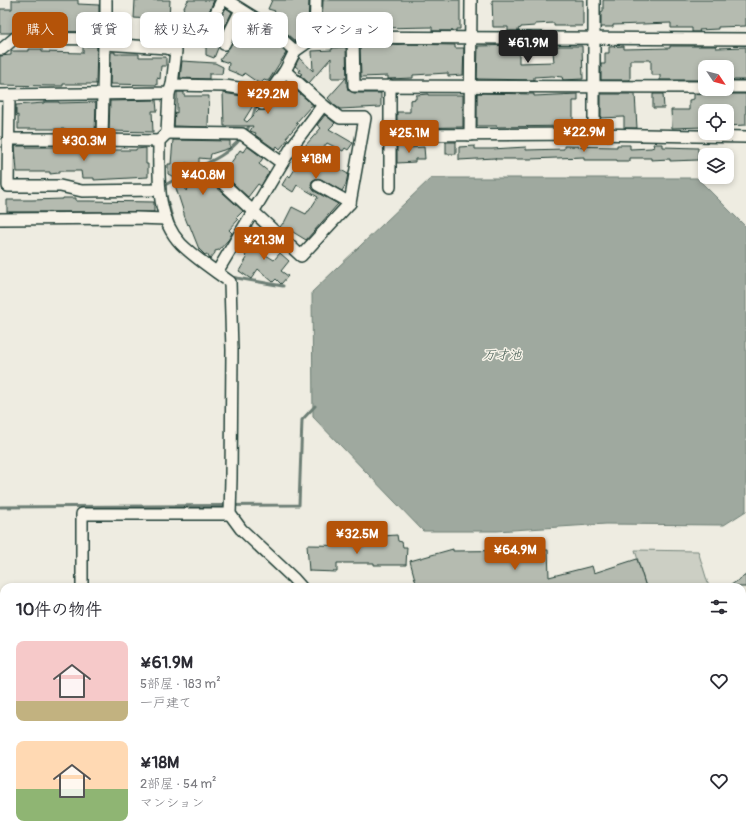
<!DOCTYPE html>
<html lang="ja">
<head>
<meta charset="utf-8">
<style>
	:root { --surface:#fff; --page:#f7f7f7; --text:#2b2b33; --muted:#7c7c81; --accent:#b45309 }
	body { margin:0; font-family:Pangolin,"Klee One",sans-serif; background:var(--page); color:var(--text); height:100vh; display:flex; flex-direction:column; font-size:15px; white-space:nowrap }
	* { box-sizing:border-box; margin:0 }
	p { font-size:13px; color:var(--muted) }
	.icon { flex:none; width:22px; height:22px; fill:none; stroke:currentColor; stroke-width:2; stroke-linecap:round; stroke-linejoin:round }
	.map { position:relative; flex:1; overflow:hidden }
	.side { position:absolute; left:0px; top:583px; width:746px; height:256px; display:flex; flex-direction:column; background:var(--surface); border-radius:12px 12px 0 0; box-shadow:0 2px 6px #0003 }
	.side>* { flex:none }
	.hud { position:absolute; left:12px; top:12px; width:400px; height:36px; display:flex; gap:8px }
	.needle { width:26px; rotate:125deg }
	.controls { position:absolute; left:698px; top:60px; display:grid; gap:8px }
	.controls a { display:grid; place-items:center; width:36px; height:36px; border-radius:8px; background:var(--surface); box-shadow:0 2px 6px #0003; font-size:20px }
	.price { position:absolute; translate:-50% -34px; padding:0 9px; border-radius:4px; background:var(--accent); color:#fff; font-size:13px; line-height:26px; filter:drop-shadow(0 1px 2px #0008) }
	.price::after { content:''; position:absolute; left:50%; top:24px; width:12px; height:9px; margin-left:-6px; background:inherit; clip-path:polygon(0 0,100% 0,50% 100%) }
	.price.active { background:#222; color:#fff }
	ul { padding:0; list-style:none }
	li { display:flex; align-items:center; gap:12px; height:100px; padding:0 16px }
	li span { display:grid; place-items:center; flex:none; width:112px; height:80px; border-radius:8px; color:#555 }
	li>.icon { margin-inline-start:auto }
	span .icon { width:48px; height:48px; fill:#fffc; stroke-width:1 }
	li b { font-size:17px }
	h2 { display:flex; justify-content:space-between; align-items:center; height:48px; padding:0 16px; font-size:17px }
	.tag { padding:0 14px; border-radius:8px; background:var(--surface); box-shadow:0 2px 6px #0003; font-size:14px; line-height:36px }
	.tag.active { background:var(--accent); color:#fff }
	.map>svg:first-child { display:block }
	.green { fill:#cccfc4; stroke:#76867c }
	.water { fill:#9fa99f; stroke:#6c7e74 }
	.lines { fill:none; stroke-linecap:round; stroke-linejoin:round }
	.stream { stroke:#6c7e74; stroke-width:3 }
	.building { fill:#b5bbb0; stroke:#1f3d34 }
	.street-casing { stroke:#1f3d34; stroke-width:14 }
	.secondary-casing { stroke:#1f3d34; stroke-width:19 }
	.street { stroke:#f7f3e8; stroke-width:11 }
	.secondary { stroke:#f7f3e8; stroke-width:16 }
	.labels { text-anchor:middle; stroke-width:3; stroke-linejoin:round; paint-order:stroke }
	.water-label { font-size:13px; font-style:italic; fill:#3f584f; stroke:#f7f3e8 }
</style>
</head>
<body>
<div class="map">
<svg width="746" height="839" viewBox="0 0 746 839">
	<rect width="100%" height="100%" fill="#eeece1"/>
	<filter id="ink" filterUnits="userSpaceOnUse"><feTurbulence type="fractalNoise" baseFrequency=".025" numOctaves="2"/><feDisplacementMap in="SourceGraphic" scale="8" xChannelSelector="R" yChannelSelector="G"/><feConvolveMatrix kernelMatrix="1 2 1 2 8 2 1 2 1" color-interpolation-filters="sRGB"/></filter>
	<g filter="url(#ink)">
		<g class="green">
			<polygon points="635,550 698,551 709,587 646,587"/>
			<polygon points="746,813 746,839 731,839 727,835 742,835 742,817"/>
		</g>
		<polygon class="water" points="431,178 697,178 746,227 746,511 724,525 606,524 497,531 423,531 313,417 312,292"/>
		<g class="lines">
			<g class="stream">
				<polyline points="266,87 279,69"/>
				<polyline points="247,130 252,120 258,98"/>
				<path d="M182,175C203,164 225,158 241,138"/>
				<polyline points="165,189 165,185 176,179"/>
				<polyline points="166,196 174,225"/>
				<polyline points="231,277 283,286"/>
				<polyline points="0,507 299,505 302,420 315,406"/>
			</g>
		</g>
		<g class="building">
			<polygon points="12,0 78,0 78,4 99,5 99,27 96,27 96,32 15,31 10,33 0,33 0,9 12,9"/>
			<polygon points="135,0 170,0 168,39 188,0 214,0 207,17 208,21 211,23 218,22 226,8 232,12 218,41 218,48 214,58 206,55 206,47 178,44 157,37 158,31 156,31 156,29 148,29 148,19 134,18"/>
			<polygon points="272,0 309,0 308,26 307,26 307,33 300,33 300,39 296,42 270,19 275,11 268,9"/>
			<polygon points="323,0 460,0 460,29 456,29 456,31 432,31 432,27 381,28 380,23 365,23 365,25 344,26 344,27 334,27 334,25 322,25"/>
			<polygon points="492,0 583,0 583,26 554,26 554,23 535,24 535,26 521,27 521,28 518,29 519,31 508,31 508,27 493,27"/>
			<polygon points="603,0 746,0 746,26 718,27 718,29 699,30 700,32 692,32 692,28 671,28 671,23 613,25 613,27 601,27 601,12 603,11"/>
			<polygon points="247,22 262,31 286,53 269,80 267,81 264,80 260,84 244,73 243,76 228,70 229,63 220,60"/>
			<polygon points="405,44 455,45 455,48 464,48 463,75 448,76 448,73 413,75 413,78 388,79 388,76 361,77 360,47"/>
			<polygon points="519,45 519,63 554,62 553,52 557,52 557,46 582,46 583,79 563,80 562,77 552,76 534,77 534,80 477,79 478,46"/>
			<polygon points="83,46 97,46 96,84 63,84 63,86 50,86 0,85 0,56 11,55 11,51 29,51 29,49 42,49 42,52 83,53"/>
			<polygon points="624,46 624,49 670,48 670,46 716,46 716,48 746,47 746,80 727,80 727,67 705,67 705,80 660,80 660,75 651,75 651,60 630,60 630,80 601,80 601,64 605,64 605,53 609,53 609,47"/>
			<polygon points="346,47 347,86 348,90 354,93 381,93 381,107 340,109 334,105 328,98 346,78 331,78 331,58 309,83 300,75 302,74 299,72 300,70 295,66 299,58 313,71 312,51 332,50 332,48"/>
			<polygon points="111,52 115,52 115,54 139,54 139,57 166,57 166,66 161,66 160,79 157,78 157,85 110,84"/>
			<polygon points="182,61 215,63 223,67 222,74 209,74 209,79 180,78"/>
			<polygon points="285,83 289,85 290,85 314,106 311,106 296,123 298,124 286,138 288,139 280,149 277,146 275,149 255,135 256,133 250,131 253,126 224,126 223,93 254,98 254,104 244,120 247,122 259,110 265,110 267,108 278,95 286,95 281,93 282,92 280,90"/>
			<polygon points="177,92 184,92 184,96 209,96 208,127 174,126 175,112 177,113"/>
			<polygon points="710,92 710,94 746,94 746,125 727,126 727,111 705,111 705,127 672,128 671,110 689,110 689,100 694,99 694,94 705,94"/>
			<polygon points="477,93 534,94 534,96 578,94 578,101 573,101 573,126 497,127 497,126 477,126"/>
			<polygon points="428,94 428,95 463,95 463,127 397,128 397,112 410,112 410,100 416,99 416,95"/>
			<polygon points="601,94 635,94 637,128 624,128 624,117 601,118"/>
			<polygon points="653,94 663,94 664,108 653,108"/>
			<polygon points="156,100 157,111 152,111 153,132 109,131 110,101"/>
			<polygon points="44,102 59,102 59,103 96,102 95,133 71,134 66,132 66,129 18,129 18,115 16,116 16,105 44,103"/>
			<polygon points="325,115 335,123 329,129 353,143 348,150 345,148 343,151 327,143 317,156 348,174 346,184 342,191 321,179 315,179 312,181 311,185 314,191 338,204 306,240 288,229 286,233 280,227 283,223 284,223 292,207 306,214 308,211 309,211 318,197 297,185 293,192 282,185 288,175 290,177 305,153 307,149 304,147 321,128 317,125"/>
			<polygon points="173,140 230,141 230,148 211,154 210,159 199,158 199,164 185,163 186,191 201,175 207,181 206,188 210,184 212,187 214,185 243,211 236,218 238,220 229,230 232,233 229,239 219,250 215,251 215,253 210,259 207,254 205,255 199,249 189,224 188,225 184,215 184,213 172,176 168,174 168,164 171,164"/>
			<rect x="446" y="142" width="10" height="12"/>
			<polygon points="406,143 406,148 424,147 425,159 415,159 415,162 397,163 397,144"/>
			<polygon points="653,144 663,144 663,147 698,148 698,160 670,161 670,159 651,160 651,158 630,158 630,161 617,161 617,160 584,160 584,157 530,159 495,159 495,158 459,160 459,147 475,146 475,149 492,149 526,147 526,150 564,149 564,146 617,147 617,145 630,145 630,149 651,148 654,147"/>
			<polygon points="15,146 26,146 26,147 67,147 71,148 71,150 93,152 98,150 136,150 136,149 146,148 146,164 148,164 148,177 94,180 94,178 82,178 81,171 59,171 59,173 50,174 50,172 17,172"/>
			<polygon points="247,146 263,158 259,164 269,172 261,186 258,184 248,197 223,174 240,150 243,152"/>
			<polygon points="63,198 76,198 76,201 89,201 154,202 154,212 7,212 7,200 32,200 63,199"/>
			<polygon points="258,231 270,239 261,252 274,260 280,253 289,261 281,271 288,276 281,284 276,279 273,282 258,269 251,279 239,271 247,258 245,256 253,244 250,242"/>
			<polygon points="397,535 398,541 402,542 403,547 407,547 406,565 374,565 374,563 337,563 337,572 309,571 307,545 382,546 382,536"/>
			<polygon points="453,549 453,551 548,550 549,577 592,566 594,573 637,559 646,587 417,587 410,561"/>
			<polygon points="746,575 746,587 728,587"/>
		</g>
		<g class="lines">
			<defs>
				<g id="street">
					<polyline points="226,0 266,25 295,51"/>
					<polyline points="594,0 594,134"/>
					<polyline points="214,17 222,0"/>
					<polyline points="315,37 746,39"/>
					<polyline points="353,37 354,86 705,87"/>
					<polyline points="104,44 167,48 176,51 172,85"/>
					<polyline points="224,44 241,10"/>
					<polyline points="0,49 2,49 15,38 106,39"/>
					<polyline points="390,86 390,187"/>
					<polyline points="727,87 746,87"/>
					<path d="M169,93L167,133L159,141C159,175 155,217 181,244C195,258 214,270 230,282L232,350L231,479L230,514L241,529L293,578L301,587"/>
					<polyline points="0,95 169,93 172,85 225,86 258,91 267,96"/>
					<polyline points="9,95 8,186 60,186 82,191 159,190"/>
					<polyline points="262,104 285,71 295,51 315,37 316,0"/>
					<polyline points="167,133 242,134 282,163"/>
					<polyline points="390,135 594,134 746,137"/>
					<polyline points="470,135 471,0"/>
					<polyline points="9,139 65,139 81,144 94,145 102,140 159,141"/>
					<polyline points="102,140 104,44 106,39 106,0"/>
					<polyline points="214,175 301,256 350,203 365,118 340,118 323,105 285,71"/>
					<polyline points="318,185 350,203"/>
					<polyline points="0,219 136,218 166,219"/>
					<polyline points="217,272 293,145 323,105"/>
					<polyline points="82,587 82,514 230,514"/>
					<polyline points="742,694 746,691"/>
					<polyline points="82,835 82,839"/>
					<polyline points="669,835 672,839"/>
					<polyline points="724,835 727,839"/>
					<polyline points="305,839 305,835"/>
				</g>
				<g id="secondary">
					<polyline points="742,802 746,798"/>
					<polyline points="707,839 711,835"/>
				</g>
			</defs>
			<use href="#street" class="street-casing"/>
			<use href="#secondary" class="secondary-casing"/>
			<use href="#street" class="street"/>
			<use href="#secondary" class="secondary"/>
		</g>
	</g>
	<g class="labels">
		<g class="water-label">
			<text x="502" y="359">万才池</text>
		</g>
	</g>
</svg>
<div class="controls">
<a><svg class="needle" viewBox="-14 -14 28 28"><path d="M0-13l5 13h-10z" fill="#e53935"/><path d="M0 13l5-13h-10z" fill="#7c7c81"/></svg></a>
<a><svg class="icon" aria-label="locate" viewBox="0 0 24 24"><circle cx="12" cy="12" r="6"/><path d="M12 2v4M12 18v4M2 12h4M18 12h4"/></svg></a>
<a><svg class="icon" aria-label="layers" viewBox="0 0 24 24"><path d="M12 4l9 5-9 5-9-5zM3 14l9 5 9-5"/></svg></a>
</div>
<b class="price active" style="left:528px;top:64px">¥61.9M</b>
<b class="price" style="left:268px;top:115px">¥29.2M</b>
<b class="price" style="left:584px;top:153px">¥22.9M</b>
<b class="price" style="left:409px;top:154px">¥25.1M</b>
<b class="price" style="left:84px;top:162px">¥30.3M</b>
<b class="price" style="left:316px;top:180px">¥18M</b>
<b class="price" style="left:203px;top:196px">¥40.8M</b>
<b class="price" style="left:264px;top:261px">¥21.3M</b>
<b class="price" style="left:357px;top:555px">¥32.5M</b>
<b class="price" style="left:515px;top:571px">¥64.9M</b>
<div class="hud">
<a class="tag active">購入</a>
<a class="tag">賃貸</a>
<a class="tag">絞り込み</a>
<a class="tag">新着</a>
<a class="tag">マンション</a>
</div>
<section class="side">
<h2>10件の物件<svg class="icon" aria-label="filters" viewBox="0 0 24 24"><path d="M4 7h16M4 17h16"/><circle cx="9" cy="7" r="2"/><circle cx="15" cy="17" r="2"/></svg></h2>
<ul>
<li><span style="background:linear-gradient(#f6c9c9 75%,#c2b280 0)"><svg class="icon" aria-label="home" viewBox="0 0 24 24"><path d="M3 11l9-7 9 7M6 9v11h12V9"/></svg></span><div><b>¥61.9M</b><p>5部屋 · 183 m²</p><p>一戸建て</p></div><svg class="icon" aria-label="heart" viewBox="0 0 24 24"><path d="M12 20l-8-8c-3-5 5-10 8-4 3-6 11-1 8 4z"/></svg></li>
<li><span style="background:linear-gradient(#ffd9b3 60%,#8fb573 0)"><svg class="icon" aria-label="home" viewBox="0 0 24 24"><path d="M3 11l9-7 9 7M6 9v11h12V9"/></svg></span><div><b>¥18M</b><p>2部屋 · 54 m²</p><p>マンション</p></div><svg class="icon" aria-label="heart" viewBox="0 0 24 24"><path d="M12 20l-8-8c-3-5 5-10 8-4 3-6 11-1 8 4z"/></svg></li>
</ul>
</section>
</div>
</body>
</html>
